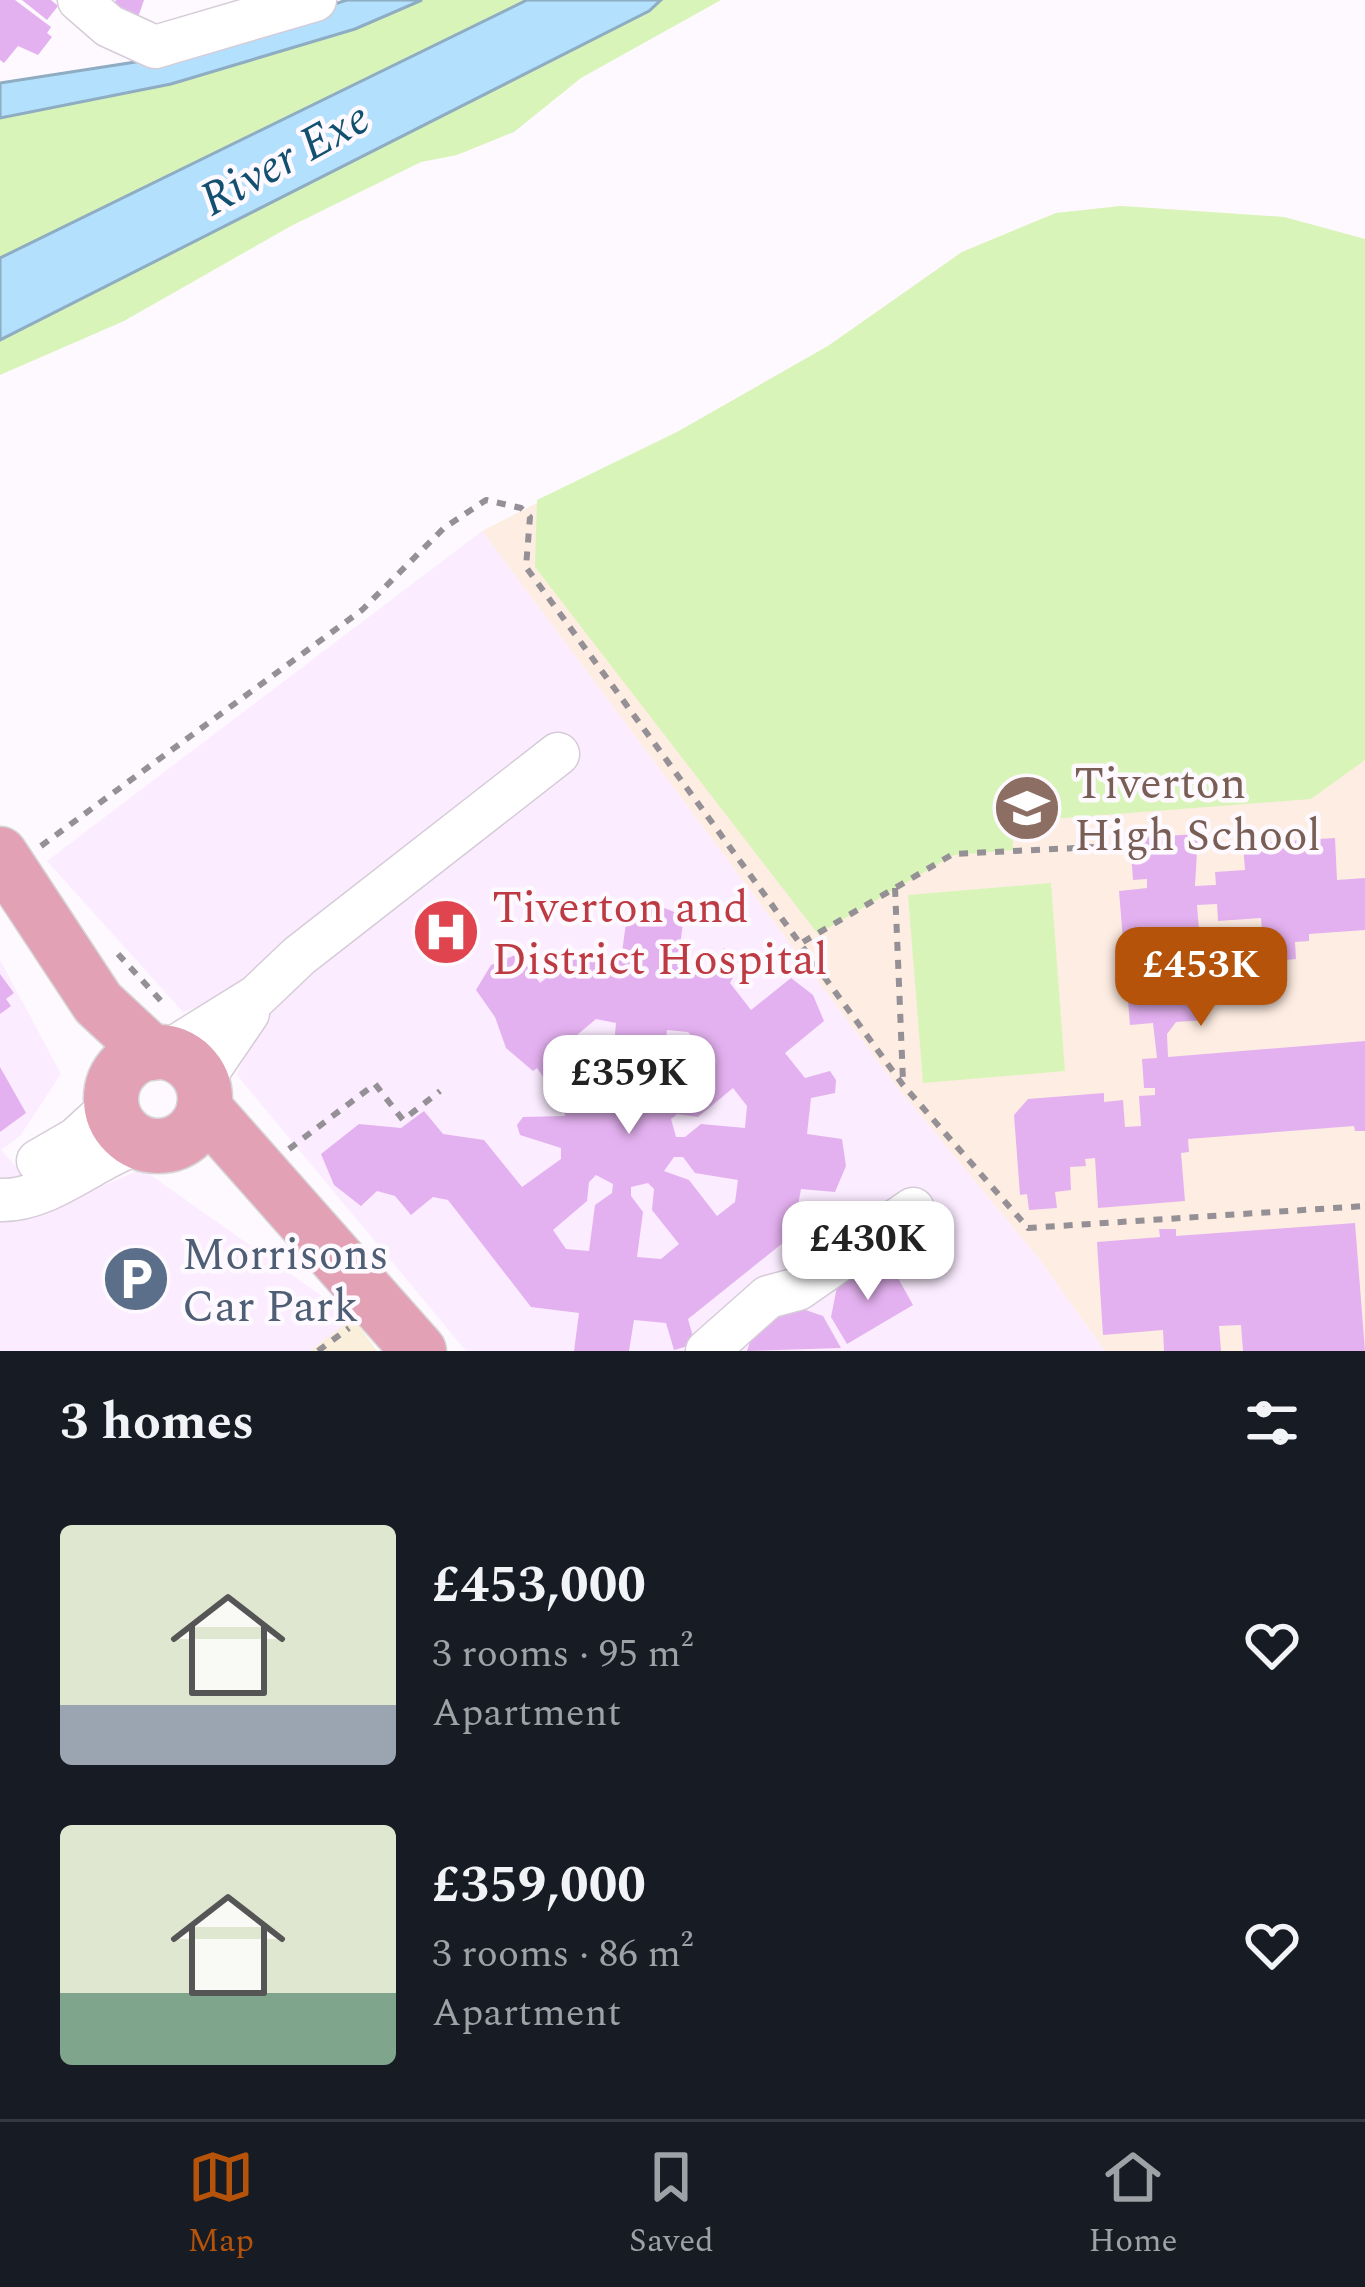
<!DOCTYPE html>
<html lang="en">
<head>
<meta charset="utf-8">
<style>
	:root { --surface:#171b24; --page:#242831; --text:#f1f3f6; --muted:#9ea1a6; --line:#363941; --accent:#b45309 }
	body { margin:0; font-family:Spectral,serif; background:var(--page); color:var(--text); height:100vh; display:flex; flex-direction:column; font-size:45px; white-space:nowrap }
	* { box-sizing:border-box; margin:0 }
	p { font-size:39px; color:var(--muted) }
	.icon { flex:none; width:66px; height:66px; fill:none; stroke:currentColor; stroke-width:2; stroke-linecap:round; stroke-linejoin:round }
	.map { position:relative; height:1351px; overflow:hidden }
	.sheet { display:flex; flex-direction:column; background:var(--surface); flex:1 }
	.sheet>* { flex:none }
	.price { position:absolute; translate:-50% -102px; padding:0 27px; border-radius:24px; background:#fff; color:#222; font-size:39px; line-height:78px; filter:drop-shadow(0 3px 6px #0008) }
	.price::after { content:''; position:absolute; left:50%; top:72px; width:36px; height:27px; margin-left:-18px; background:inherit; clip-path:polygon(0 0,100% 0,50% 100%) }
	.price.current { background:var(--accent); color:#fff }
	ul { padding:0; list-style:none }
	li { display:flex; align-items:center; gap:36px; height:300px; padding:0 60px }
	li span { display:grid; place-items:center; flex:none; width:336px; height:240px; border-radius:12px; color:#555 }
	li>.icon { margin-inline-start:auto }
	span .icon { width:144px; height:144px; fill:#fffc; stroke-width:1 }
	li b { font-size:51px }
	h2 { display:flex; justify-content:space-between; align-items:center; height:144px; padding:0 60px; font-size:51px }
	.dock { display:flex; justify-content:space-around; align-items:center; height:168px; border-top:3px solid var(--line); background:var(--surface); font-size:33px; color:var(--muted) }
	.dock a { display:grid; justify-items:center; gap:6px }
	.dock .current { color:var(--accent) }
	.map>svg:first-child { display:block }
	.built { fill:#fbecff }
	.industrial { fill:#faefda }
	.education { fill:#feede2 }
	.green { fill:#d9f4b9 }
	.water { fill:#b3e0fd; stroke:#8eacc2; stroke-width:3 }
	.building { fill:#e4b1f0; fill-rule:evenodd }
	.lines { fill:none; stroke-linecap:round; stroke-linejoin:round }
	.minor-casing { stroke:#d6ccd8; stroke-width:45 }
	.major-casing { stroke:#d7d6d7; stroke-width:57 }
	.path { stroke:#949095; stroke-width:6; stroke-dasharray:9 9; stroke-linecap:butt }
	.minor { stroke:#fff; stroke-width:42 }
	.major { stroke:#e2a1b4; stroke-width:54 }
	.labels { text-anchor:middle; stroke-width:9; stroke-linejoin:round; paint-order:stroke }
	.education-label { font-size:45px; fill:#785e54; stroke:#fdf9fe; text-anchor:start }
	.health-label { font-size:45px; fill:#be3a42; stroke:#fdf9fe; text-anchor:start }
	.service-label { font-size:45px; fill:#4e5e75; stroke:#fdf9fe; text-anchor:start }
	.water-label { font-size:48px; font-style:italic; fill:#135070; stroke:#fdf9fe }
</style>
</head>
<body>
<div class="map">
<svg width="1365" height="1351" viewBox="0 0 1365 1351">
	<rect width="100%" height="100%" fill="#fdf9fe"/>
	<g class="built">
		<polygon points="482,531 895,1084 1040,1260 1105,1351 466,1351 237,1075 246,1052 206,1004 183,1012 47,861"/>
		<polygon points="0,960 61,1074 20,1136 1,1150 53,1207 142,1169 353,1318 310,1351 0,1351"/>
	</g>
	<polygon class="industrial" points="353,1318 377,1351 310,1351"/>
	<polygon class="education" points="1121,206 1284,217 1365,239 1365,1351 1105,1351 1040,1260 895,1084 482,531 677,432 828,346 962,252 1056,213"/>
	<g class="green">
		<polygon points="422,0 527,0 0,258 0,118 171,84 355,29"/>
		<polygon points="661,0 721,0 581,78 514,132 457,155 421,162 291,226 124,321 0,375 0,340 649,11"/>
		<polygon points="1121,206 1284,217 1365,239 1365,760 1311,799 1012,822 1013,850 954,855 818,934 535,567 537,500 677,432 828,346 962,252 1056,213"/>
		<polygon points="1051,883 1065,1071 923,1083 908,895"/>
	</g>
	<g class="water">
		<polygon points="347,0 422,0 355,29 171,84 0,118 0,83 161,58"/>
		<polygon points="527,0 661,0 649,11 0,340 0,258"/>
	</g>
	<g class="building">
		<polygon points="0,0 15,0 51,27 47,33 52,37 38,55 18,46 4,63 0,60"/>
		<polygon points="22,0 51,0 58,6 47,20"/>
		<polygon points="116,0 144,0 135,26 110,11"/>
		<polygon points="1198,834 1195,886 1216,885 1215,872 1245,870 1243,844 1335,838 1337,880 1365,878 1365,930 1309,934 1309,941 1295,942 1296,959 1264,962 1261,918 1218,921 1217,904 1197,905 1206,1020 1176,1022 1167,1034 1168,1057 1365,1041 1365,1131 1355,1131 1354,1126 1188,1139 1189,1152 1181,1153 1185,1201 1098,1208 1095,1158 1085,1159 1086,1166 1070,1167 1071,1190 1055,1192 1057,1208 1029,1210 1027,1194 1020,1195 1014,1115 1028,1099 1104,1093 1104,1102 1123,1100 1125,1127 1141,1126 1139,1096 1155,1095 1155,1088 1144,1088 1142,1059 1157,1058 1153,1023 1130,1025 1119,891 1147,888 1147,879 1133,880 1130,838"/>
		<path d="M657,905L684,916L677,967L711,971L724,948L742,960L730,983L751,1010L791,978L813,995L824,1021L785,1053L805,1078L830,1071L836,1080L835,1093L811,1098L807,1134L842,1139L846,1166L835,1192L801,1189L795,1222L818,1236L808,1256L784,1242L688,1319L695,1344L674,1350L666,1323L634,1320L629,1351H574L579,1313L531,1307L448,1200L433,1197L411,1215L395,1196L377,1191L361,1206L334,1185L321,1154L359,1124L401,1128L424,1111L443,1134L484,1140L522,1187L561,1159V1148L520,1135L517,1125L523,1117L565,1116L564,1107L537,1068L533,1071L506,1048L495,1017L476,990L491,965L518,954L540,983L575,955L621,960L628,908ZM596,1019L616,1023L612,1067L625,1083V1091L606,1097L603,1069L577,1035ZM667,1030L688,1032L703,1049L668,1076L666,1097L659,1104L643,1094L661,1075ZM733,1088L747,1106L745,1128L701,1124L685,1137H676L671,1119L677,1114L698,1117ZM674,1157H683L695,1173L738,1180L735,1202L717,1216L689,1180L664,1171ZM596,1175L613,1184L612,1193L595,1205L589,1251L566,1249L553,1230L587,1201L589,1182ZM648,1183L654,1189L652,1210L679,1244L661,1259L637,1257L643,1212L631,1196V1187Z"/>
		<polygon points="0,974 14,993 6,999 11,1006 0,1014"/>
		<polygon points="0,1067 26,1113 0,1132"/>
		<polygon points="1355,1223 1365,1351 1243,1351 1241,1325 1219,1326 1221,1351 1164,1351 1163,1330 1103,1335 1097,1242 1160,1237 1159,1229 1176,1229 1176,1236"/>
		<polygon points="866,1268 898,1278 913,1305 847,1344 831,1317 837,1287"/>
		<polygon points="791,1305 823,1316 841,1348 747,1351 756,1323"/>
	</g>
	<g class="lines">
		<defs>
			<g id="minor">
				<polyline points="79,0 109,26 155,47 315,0"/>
				<polyline points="167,1052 257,996 299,956 558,754"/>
				<polyline points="201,1082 248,1013"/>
				<polyline points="38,1161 76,1139 110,1108"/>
				<path d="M0,1200C48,1202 94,1157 139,1143"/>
				<polyline points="707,1351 768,1297 798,1289 913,1209"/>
			</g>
			<g id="major">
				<polyline points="0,854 98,1003 152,1053"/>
				<circle cx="158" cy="1099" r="47"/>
				<polyline points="204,1108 419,1351"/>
			</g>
		</defs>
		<use href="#minor" class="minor-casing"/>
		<use href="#major" class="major-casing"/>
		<g class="path">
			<polyline points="41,846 362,610 444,528 486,500 521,508 530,517 526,567 903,1085 1028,1228 1365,1206"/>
			<polyline points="895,888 903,1081"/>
			<polyline points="803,942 953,854 1095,847"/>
			<polyline points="118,954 162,1002"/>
			<polyline points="289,1149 375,1084 403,1120 440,1091"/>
			<polyline points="318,1351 349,1328"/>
		</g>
		<use href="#minor" class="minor"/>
		<use href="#major" class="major"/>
	</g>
	<defs>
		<symbol id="school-disc" viewBox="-11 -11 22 22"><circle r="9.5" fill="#8d6e63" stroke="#fdf9fe"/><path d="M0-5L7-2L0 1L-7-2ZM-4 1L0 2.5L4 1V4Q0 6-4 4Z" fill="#fff"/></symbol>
		<symbol id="hospital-disc" viewBox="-11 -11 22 22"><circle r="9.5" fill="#e0444e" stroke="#fdf9fe"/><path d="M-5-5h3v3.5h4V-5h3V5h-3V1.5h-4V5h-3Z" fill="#fff"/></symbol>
		<symbol id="parking-disc" viewBox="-11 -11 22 22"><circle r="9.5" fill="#5c6f8a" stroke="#fdf9fe"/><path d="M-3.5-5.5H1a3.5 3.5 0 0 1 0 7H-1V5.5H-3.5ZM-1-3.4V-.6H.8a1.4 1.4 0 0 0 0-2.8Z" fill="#fff"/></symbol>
	</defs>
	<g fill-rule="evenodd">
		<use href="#school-disc" x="989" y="770" width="76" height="76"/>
		<use href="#hospital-disc" x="408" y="894" width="76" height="76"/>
		<use href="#parking-disc" x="98" y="1241" width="76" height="76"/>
	</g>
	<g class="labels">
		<g class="education-label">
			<text x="1074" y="798">Tiverton<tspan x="1074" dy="52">High School</tspan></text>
		</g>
		<g class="health-label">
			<text x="492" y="922">Tiverton and<tspan x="492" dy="52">District Hospital</tspan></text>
		</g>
		<g class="service-label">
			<text x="182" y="1269">Morrisons<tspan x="182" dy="52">Car Park</tspan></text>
		</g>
		<g class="water-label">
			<text transform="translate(284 157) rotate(-29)" y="17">River Exe</text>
		</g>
	</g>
</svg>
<b class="price current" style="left:1201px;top:1029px">£453K</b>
<b class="price" style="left:629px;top:1137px">£359K</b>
<b class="price" style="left:868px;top:1303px">£430K</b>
</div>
<section class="sheet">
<h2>3 homes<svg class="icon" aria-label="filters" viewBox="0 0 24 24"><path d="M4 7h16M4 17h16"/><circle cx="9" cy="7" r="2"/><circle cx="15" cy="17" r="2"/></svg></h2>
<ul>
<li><span style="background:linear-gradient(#dfe7d0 75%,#9aa5b1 0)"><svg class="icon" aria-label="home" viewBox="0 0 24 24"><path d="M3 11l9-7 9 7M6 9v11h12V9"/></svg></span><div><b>£453,000</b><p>3 rooms · 95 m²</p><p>Apartment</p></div><svg class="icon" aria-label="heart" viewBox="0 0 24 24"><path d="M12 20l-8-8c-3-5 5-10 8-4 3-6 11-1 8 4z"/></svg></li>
<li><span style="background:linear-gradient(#dfe7d0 70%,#7fa58c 0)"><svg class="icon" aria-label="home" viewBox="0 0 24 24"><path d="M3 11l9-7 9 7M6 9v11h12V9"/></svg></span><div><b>£359,000</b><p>3 rooms · 86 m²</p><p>Apartment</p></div><svg class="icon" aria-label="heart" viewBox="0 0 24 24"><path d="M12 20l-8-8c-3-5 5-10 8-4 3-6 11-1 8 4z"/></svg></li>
</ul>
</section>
<nav class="dock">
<a class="current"><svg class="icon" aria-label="map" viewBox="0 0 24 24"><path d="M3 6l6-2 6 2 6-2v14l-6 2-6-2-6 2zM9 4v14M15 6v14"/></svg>Map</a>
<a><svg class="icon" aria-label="saved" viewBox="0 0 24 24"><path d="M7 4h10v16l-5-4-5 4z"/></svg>Saved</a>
<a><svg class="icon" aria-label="home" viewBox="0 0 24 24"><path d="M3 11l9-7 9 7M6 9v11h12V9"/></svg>Home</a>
</nav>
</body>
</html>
